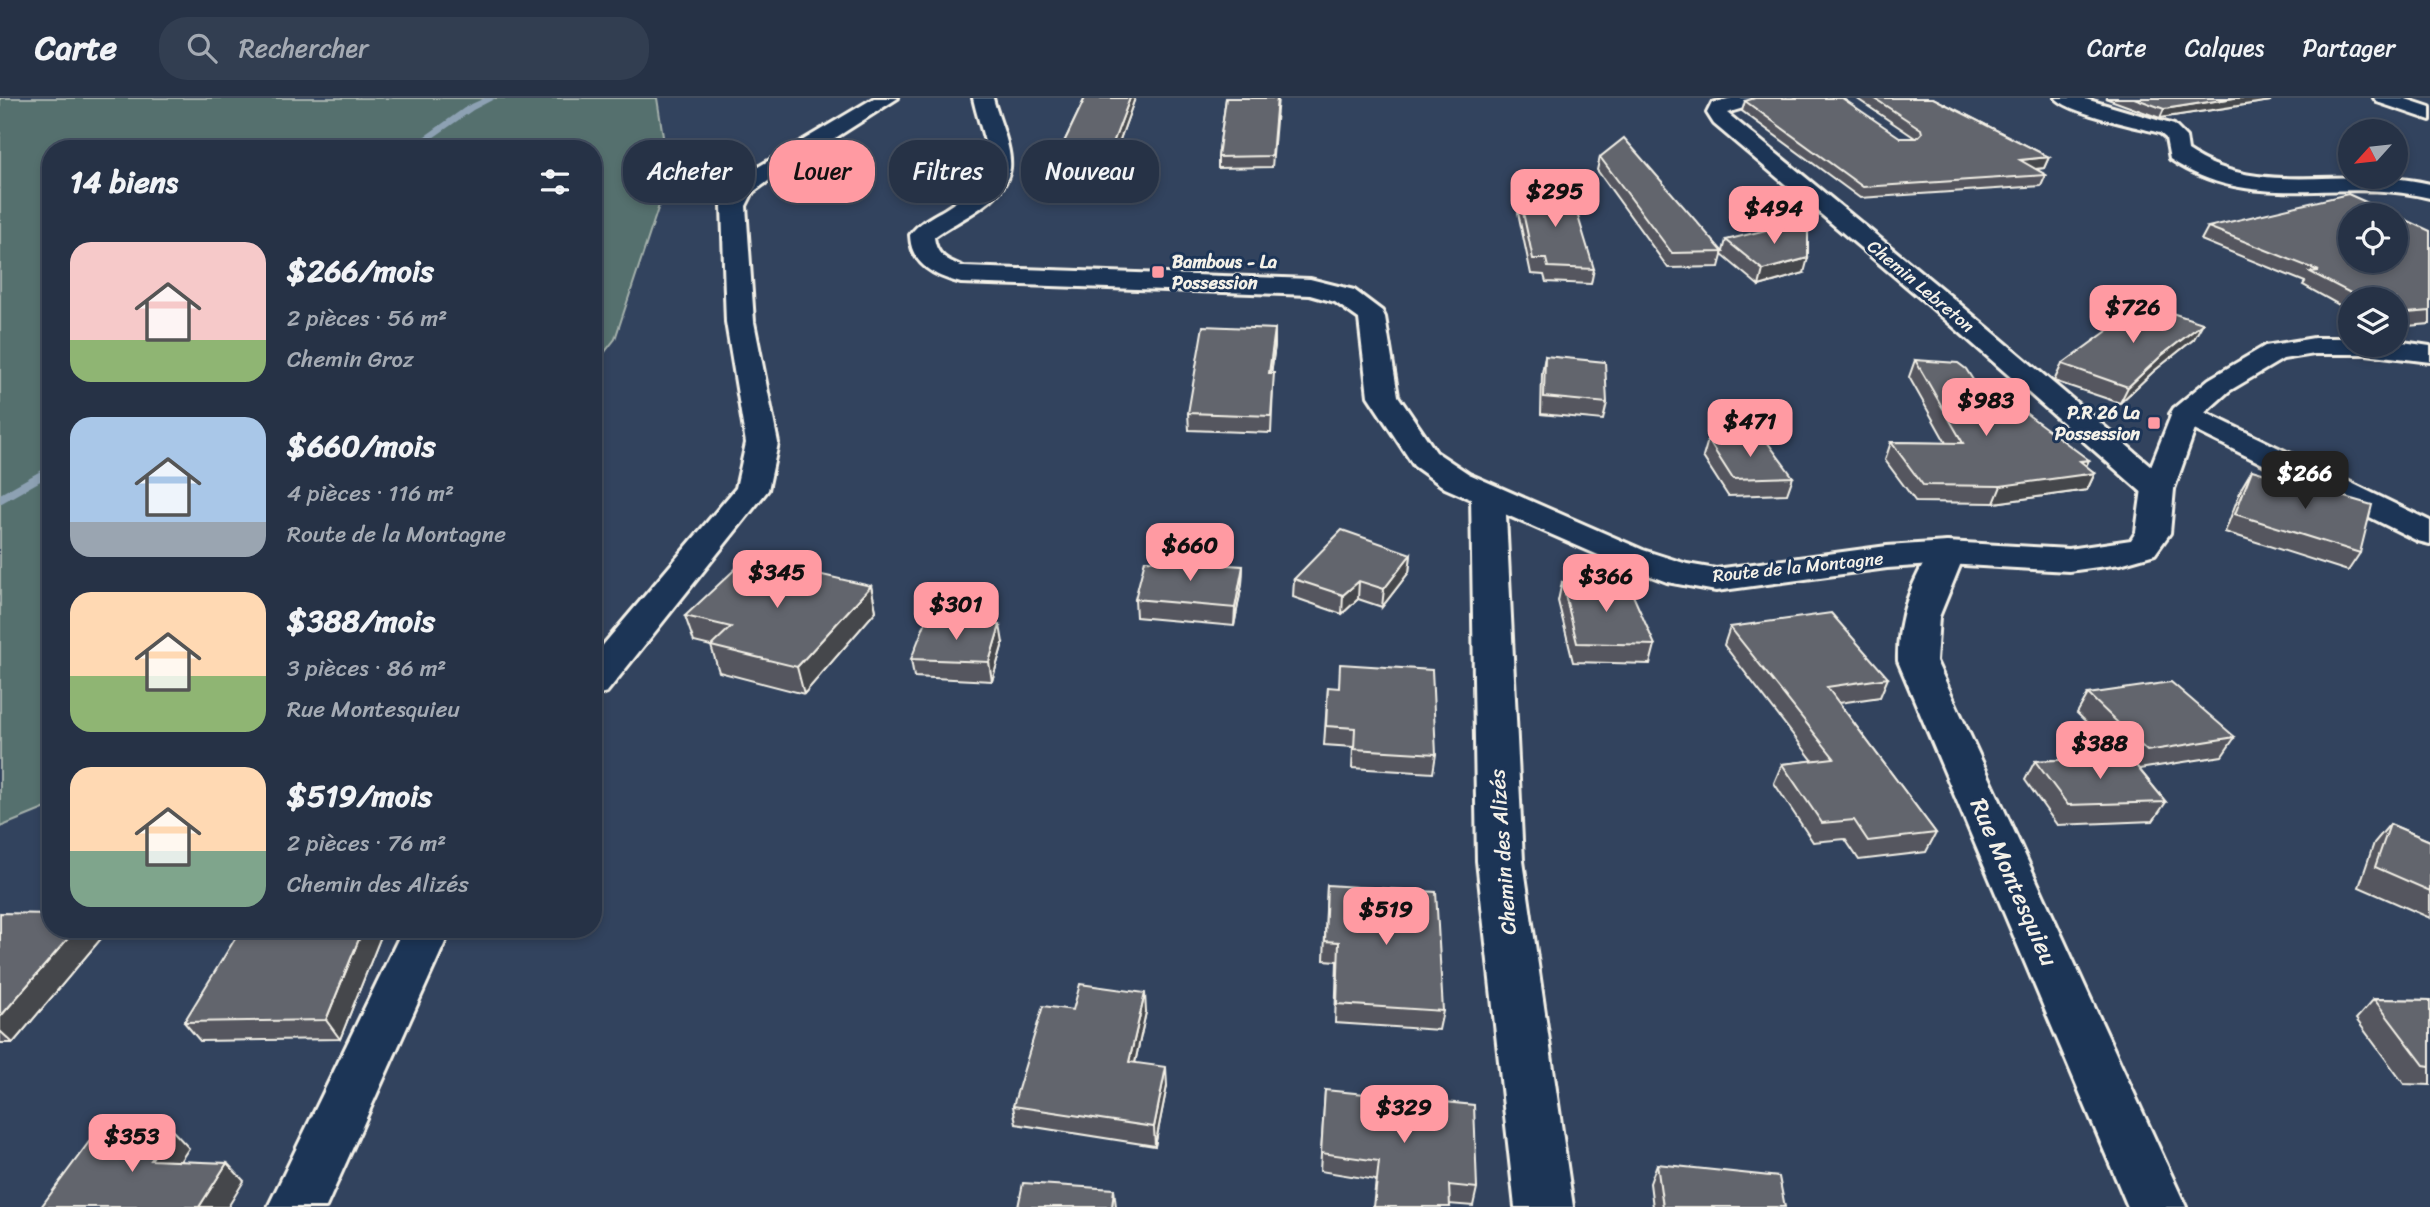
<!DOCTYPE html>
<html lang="fr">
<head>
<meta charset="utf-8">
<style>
	:root { --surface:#263246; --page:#323e51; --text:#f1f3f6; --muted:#a4aab3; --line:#424d5f; --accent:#ff9aa2 }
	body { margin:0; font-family:Sriracha,sans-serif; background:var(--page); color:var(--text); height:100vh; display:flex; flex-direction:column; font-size:26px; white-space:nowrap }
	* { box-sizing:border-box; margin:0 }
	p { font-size:23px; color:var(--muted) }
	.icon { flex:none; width:38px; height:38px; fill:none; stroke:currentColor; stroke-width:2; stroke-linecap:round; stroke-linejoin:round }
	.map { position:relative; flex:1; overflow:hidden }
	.details { position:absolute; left:42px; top:42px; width:560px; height:798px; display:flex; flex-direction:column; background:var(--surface); border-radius:28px; box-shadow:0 4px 10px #0003,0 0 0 2px var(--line) }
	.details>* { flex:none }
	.top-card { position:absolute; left:623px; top:42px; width:665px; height:63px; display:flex; gap:14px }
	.needle { width:46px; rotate:243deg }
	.fabs { position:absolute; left:2338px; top:21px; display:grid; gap:14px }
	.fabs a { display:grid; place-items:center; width:70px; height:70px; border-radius:50%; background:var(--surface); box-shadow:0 4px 10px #0003,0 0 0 2px var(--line); font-size:35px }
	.price { position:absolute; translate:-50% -60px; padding:0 16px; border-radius:14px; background:var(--accent); color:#111; font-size:23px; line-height:46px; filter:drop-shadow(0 2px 4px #0008) }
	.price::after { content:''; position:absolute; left:50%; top:42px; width:21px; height:16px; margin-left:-10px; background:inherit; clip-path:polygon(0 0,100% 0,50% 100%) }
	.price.selected { background:#222; color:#fff }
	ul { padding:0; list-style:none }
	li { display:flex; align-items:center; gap:21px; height:175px; padding:0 28px }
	li span { display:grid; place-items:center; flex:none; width:196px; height:140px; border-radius:21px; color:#555 }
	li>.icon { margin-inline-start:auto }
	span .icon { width:84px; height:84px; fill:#fffc; stroke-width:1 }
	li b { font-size:30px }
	h2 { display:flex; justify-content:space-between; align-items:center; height:84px; padding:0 28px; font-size:30px }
	.tag { padding:0 24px; border-radius:28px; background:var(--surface); box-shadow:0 4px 10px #0003,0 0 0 2px var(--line); font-size:24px; line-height:63px }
	.tag.selected { background:var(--accent); color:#111 }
	header { display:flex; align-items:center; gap:42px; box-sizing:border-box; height:98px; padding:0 35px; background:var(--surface); border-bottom:2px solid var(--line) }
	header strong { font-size:33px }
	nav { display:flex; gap:38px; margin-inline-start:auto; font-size:24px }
	.search { width:490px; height:63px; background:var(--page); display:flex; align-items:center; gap:18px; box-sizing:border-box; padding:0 24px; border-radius:28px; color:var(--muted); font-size:26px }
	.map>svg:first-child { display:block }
	.green { fill:#55706e; stroke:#a4b0ab; stroke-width:2 }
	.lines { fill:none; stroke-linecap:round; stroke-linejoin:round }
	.stream { fill:#8da1b3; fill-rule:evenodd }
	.minor-casing { stroke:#f4f1e8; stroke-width:6 }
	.secondary-casing { stroke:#f4f1e8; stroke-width:6 }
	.minor { fill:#1d3557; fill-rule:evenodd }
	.secondary { fill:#1d3557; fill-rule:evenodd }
	.wall { fill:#54575e; stroke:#f4f1e8; stroke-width:2 }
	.shaded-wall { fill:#45474c; stroke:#f4f1e8; stroke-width:2 }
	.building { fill:#62656d; stroke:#f4f1e8; stroke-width:2 }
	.poi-dot { fill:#ff9aa2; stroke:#1d3557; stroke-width:2.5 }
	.labels { text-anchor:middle; stroke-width:6; stroke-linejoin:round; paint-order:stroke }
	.far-poi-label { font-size:18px; font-weight:bold; fill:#f4f1e8; stroke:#1d3557; text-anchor:start }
	.far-street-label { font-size:18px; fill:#f4f1e8; stroke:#1d3557 }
	.street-label { font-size:21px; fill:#f4f1e8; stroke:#1d3557 }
	.near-street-label { font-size:24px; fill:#f4f1e8; stroke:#1d3557 }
</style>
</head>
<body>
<header>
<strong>Carte</strong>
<div class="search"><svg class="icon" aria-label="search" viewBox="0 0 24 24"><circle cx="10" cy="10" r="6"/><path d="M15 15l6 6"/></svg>Rechercher</div>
<nav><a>Carte</a><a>Calques</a><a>Partager</a></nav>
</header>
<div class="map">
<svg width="2430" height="1109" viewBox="0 0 2430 1109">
	<rect width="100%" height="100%" fill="#32435e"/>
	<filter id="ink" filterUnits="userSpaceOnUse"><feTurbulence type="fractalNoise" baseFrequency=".0143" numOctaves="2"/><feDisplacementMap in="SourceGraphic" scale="14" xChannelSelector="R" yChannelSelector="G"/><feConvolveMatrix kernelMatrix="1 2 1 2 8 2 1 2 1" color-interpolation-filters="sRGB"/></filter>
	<g filter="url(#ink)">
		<polygon class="green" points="0,0 657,0 669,77 615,241 593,269 593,51 51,51 51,708 0,729"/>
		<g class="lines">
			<g class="stream">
				<polygon points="485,0 496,0 473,12 417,51 407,51 467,8"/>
				<polygon points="51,367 51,377 0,406 0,396"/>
			</g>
			<defs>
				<g id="minor">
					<polygon points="874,0 898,0 774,79 753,94 746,108 754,224 778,345 768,392 607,594 593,598 593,559 736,390 746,345 726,224 722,108 736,85 758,69"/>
					<polygon points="1732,0 1766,0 1763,4 1727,15 1949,197 2170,384 2174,391 2170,398 2158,401 2146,398 1931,209 1714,26 1707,15 1712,5"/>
					<path d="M2056,0H2082L2174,27L2186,39L2188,53C2261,102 2348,66 2430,86V100C2338,77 2254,118 2170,61L2166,40L2160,35C2139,29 2068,15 2056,0Z"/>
					<polygon points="2374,0 2403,0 2430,9 2430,22 2377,4"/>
					<polygon points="2185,307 2196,310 2430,423 2430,446 2418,443 2174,322 2170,316 2174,310"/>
					<polygon points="1488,387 1500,390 1505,397 1523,763 1573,1109 1515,1109 1477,763 1471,397 1476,390"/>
					<path d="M1947,444L1959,448L1965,455L1939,519L1936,563L2186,1109H2128L1898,563C1897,522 1911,482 1935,448Z"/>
					<polygon points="403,831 451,831 326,1109 268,1109"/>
				</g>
				<path id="secondary" d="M973,0H993C998,21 1012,48 1010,70C1006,104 958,121 934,139C936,158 948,163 964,169L1310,181L1354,192L1382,213L1385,219L1398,298L1436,354L1469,376L1643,452L1687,466L1716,471L1887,448L1947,444L2069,451L2131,442L2136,434L2142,391L2174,310L2209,281L2265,248L2314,240H2350V247H2396V243L2430,248V264L2366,256H2314L2283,261L2229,293L2199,320L2174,391L2170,435L2155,456L2120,466L2069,473L1947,466L1887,470L1716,493L1667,484L1619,466L1445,390L1414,368L1368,298L1359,221L1335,204L1310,197L961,185C935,178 911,167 910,137C918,125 933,118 945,111C1008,72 987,61 973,0Z"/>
			</defs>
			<use href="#minor" class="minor-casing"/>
			<use href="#secondary" class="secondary-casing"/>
			<use href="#minor" class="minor"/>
			<use href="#secondary" class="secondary"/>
		</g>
		<g class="wall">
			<polygon points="1085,0 1135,0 1109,72 1058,72 1057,59"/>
			<polygon points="1226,0 1278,0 1272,69 1218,70 1218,59"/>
			<polygon points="1856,0 1933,0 2049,59 2044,70 2035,71 2046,77 2041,88 1860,100 1742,13 1745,3 1901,40 1915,40"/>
			<polygon points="2105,0 2272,0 2270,3 2160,20"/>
			<polygon points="1600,59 1723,154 1719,169 1668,170 1597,72"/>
			<polygon points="1518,91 1594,171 1591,186 1546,184 1544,177 1531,176 1516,105"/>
			<polygon points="2208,129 2430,133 2430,226 2396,229 2396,201 2350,201 2350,213 2303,187 2305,184 2201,142"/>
			<polygon points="1726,142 1804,175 1759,188 1722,157"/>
			<polygon points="1275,231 1275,247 1271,275 1273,291 1271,335 1189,332 1188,315"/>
			<polygon points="2194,241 2154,273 2120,305 2054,283 2062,266"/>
			<polygon points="1545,258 1607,305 1603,322 1541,316 1542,275"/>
			<polygon points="1915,262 1975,285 2095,375 2087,392 1994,405 1916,404 1885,362 1891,344 1946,345 1909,279"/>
			<polygon points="1708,342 1793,379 1787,396 1728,398 1703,359"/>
			<polygon points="2252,372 2360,455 2348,473 2225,434 2242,389"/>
			<polygon points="1411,456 1409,474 1382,509 1358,501 1342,516 1293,499 1294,481"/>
			<polygon points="1243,468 1242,486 1234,528 1136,519 1135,501"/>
			<polygon points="1562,484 1655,547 1650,566 1573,564 1558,503"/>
			<polygon points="871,488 876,513 804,596 719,574 711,548 694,544 685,518"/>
			<polygon points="1730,529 1888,580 1880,599 1839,605 1936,735 1926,754 1859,762 1845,741 1813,744 1774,685 1782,666 1813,663 1724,547"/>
			<polygon points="1003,545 992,583 914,579 911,561"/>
			<polygon points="1328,589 1436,656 1433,675 1352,670 1353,649 1324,647"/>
			<polygon points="2088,596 2235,639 2222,658 2139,671 2166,704 2153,723 2057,727 2025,682 2035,663 2122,659 2077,615"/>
			<polygon points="2390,726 2430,743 2430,820 2359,789 2374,745"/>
			<polygon points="1327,787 1443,913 1439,932 1335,925 1337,863 1324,862"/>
			<polygon points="0,815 105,836 13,945 0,945"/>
			<polygon points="383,833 340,941 200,943 184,924"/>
			<polygon points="2374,901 2430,902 2430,987 2404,986 2356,921"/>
			<polygon points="1073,912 1146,914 1135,965 1167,988 1155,1048 1016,1026 1013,1008"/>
			<polygon points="1325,992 1477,1090 1473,1108 1449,1106 1450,1109 1373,1109 1376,1082 1320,1073"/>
			<polygon points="1657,1066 1785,1109 1653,1109 1650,1085"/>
		</g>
		<g class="shaded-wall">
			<polygon points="1130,0 1135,0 1109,72 1108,58"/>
			<polygon points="2234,0 2272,0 2270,3 2160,20 2164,11"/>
			<polygon points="2049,59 2044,70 2016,73 2020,62"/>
			<polygon points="1808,160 1804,175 1759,188 1763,172"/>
			<polygon points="2203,225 2194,241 2154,273 2120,305 2128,289 2162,257"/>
			<polygon points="1275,231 1275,247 1269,291 1269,275"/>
			<polygon points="2089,362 2082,377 2095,375 2087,392 1994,405 2001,388 2080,363"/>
			<polygon points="1411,456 1409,474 1382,509 1384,491"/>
			<polygon points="1243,468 1242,486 1234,528 1235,510"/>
			<polygon points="1359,483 1358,501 1342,516 1343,497"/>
			<polygon points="871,488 876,513 804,596 797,569"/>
			<polygon points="1000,527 1003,545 992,583 989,564"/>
			<polygon points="76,831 101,831 105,836 13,945 0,933 0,919"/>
			<polygon points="363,831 382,831 383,833 340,941 326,922"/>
			<polygon points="1145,895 1146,914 1131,983 1129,964"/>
			<polygon points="1166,969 1167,988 1155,1048 1154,1029"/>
			<polygon points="172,1032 189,1050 169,1080 151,1062"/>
			<polygon points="227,1065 244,1083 228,1109 199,1109"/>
			<polygon points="1114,1091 1116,1109 1112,1109"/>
		</g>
		<g class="building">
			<polygon points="1085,0 1130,0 1108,58 1057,59"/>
			<polygon points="1226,0 1277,0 1272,58 1218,59"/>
			<polygon points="1755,0 1842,0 1901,40 1917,40 1922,35 1921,31 1874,0 1933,0 2049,59 2020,62 2046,77 1863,89 1745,3"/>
			<polygon points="2134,0 2234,0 2164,11"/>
			<polygon points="1624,40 1723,154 1672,155 1600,59"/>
			<polygon points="1518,91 1570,92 1594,171 1548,169 1546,161 1533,161"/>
			<polygon points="2348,96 2395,117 2350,117 2350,163 2396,163 2396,117 2430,133 2430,213 2396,216 2396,201 2362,201 2310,174 2319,173 2208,129"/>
			<polygon points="1790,126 1808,134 1808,160 1763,172 1726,142"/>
			<polygon points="2144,206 2203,225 2162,257 2128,289 2062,266"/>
			<polygon points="1203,228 1275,231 1269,275 1274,275 1271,318 1188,315"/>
			<polygon points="1545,258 1605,264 1607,305 1544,299"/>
			<polygon points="1915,262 1958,265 1966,271 1975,285 1985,285 2089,362 2080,363 2095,375 2001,388 1923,387 1891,344 1963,345"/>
			<polygon points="1765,341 1793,379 1733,381 1708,342"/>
			<polygon points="2252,372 2372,407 2360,455 2235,416"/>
			<polygon points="1342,432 1411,456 1384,491 1359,483 1343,497 1294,481"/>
			<polygon points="747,460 871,488 797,569 711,548 731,529 685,518"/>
			<polygon points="1145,462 1243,468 1235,510 1135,501"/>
			<polygon points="1562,484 1628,486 1655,547 1577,545"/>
			<polygon points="1831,515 1888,580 1827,589 1936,735 1868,743 1854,722 1822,725 1782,666 1834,660 1730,529"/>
			<polygon points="926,523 1000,527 989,564 911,561"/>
			<polygon points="1340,566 1432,572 1436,656 1354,651 1355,630 1326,628 1328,589 1339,590"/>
			<polygon points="2171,584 2235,639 2147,653 2088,596"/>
			<polygon points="2129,659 2166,704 2068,707 2035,663"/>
			<polygon points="2390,726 2430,743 2430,793 2375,769"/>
			<polygon points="1327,787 1436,794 1443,913 1337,906 1339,844 1325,843"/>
			<polygon points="0,815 51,816 51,831 76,831 0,919"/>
			<polygon points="241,831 363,831 326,922 184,924"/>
			<polygon points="1080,886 1145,895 1129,964 1166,969 1154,1029 1013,1008 1043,908 1073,912"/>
			<polygon points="2374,901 2430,902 2430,968 2424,967"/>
			<polygon points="1325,992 1474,1007 1477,1090 1449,1087 1450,1109 1374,1109 1379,1063 1321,1055"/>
			<polygon points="100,1029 172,1032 151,1062 227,1065 199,1109 41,1109"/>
			<polygon points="1657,1066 1779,1079 1785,1109 1663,1109"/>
			<polygon points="1023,1085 1114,1091 1112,1109 1018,1109"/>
		</g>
	</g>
	<g class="poi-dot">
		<rect x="1151" y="167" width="14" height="14" rx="3.5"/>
		<rect x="2147" y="318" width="14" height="14" rx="3.5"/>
	</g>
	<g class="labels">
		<g class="far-poi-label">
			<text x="1172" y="170">Bambous - La<tspan x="1172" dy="21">Possession</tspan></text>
			<text x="2140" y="321" text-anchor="end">P.R 26 La<tspan x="2140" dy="21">Possession</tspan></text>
		</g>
		<g class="far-street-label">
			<text transform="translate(1921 188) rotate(40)" y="6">Chemin Lebreton</text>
			<text transform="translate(1798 469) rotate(-6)" y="6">Route de la Montagne</text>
		</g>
		<g class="street-label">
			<text transform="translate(1503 754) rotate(-94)" y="7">Chemin des Alizés</text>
		</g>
		<g class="near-street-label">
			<text transform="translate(2014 784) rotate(66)" y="8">Rue Montesquieu</text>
		</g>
	</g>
</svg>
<div class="fabs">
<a><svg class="needle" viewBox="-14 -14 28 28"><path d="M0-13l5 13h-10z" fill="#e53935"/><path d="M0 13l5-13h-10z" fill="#a4aab3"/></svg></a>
<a><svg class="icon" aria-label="locate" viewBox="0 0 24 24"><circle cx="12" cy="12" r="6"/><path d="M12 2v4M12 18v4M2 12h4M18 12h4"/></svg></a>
<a><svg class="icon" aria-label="layers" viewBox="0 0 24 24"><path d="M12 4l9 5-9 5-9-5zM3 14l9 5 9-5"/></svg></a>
</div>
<b class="price" style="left:1555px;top:131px">$295</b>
<b class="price" style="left:1774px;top:148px">$494</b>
<b class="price" style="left:2133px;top:247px">$726</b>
<b class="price" style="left:1986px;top:340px">$983</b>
<b class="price" style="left:1750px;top:361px">$471</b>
<b class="price selected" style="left:2305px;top:413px">$266</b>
<b class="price" style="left:1190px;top:485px">$660</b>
<b class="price" style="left:777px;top:512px">$345</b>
<b class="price" style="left:1606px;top:516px">$366</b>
<b class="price" style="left:956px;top:544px">$301</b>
<b class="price" style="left:2100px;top:683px">$388</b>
<b class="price" style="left:1386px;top:849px">$519</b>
<b class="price" style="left:1404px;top:1047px">$329</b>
<b class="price" style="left:132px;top:1076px">$353</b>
<div class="top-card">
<a class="tag">Acheter</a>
<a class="tag selected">Louer</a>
<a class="tag">Filtres</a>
<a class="tag">Nouveau</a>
</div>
<section class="details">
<h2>14 biens<svg class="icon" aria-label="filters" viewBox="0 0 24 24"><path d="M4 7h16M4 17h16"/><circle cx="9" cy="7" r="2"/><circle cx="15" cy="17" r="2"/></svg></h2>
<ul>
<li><span style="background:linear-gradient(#f6c9c9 70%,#8fb573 0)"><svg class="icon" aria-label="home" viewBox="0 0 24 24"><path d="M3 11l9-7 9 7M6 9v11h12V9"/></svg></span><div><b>$266/mois</b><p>2 pièces · 56 m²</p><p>Chemin Groz</p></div></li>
<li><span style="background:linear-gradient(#a9c7e8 75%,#9aa5b1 0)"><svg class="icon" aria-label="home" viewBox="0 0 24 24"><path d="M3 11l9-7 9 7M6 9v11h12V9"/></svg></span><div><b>$660/mois</b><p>4 pièces · 116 m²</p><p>Route de la Montagne</p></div></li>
<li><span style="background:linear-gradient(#ffd9b3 60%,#8fb573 0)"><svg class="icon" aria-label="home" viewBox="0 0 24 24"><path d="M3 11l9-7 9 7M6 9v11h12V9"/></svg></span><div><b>$388/mois</b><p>3 pièces · 86 m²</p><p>Rue Montesquieu</p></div></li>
<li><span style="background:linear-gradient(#ffd9b3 60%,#7fa58c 0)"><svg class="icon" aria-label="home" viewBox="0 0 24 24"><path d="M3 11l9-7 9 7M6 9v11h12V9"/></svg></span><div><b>$519/mois</b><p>2 pièces · 76 m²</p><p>Chemin des Alizés</p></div></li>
</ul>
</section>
</div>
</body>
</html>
